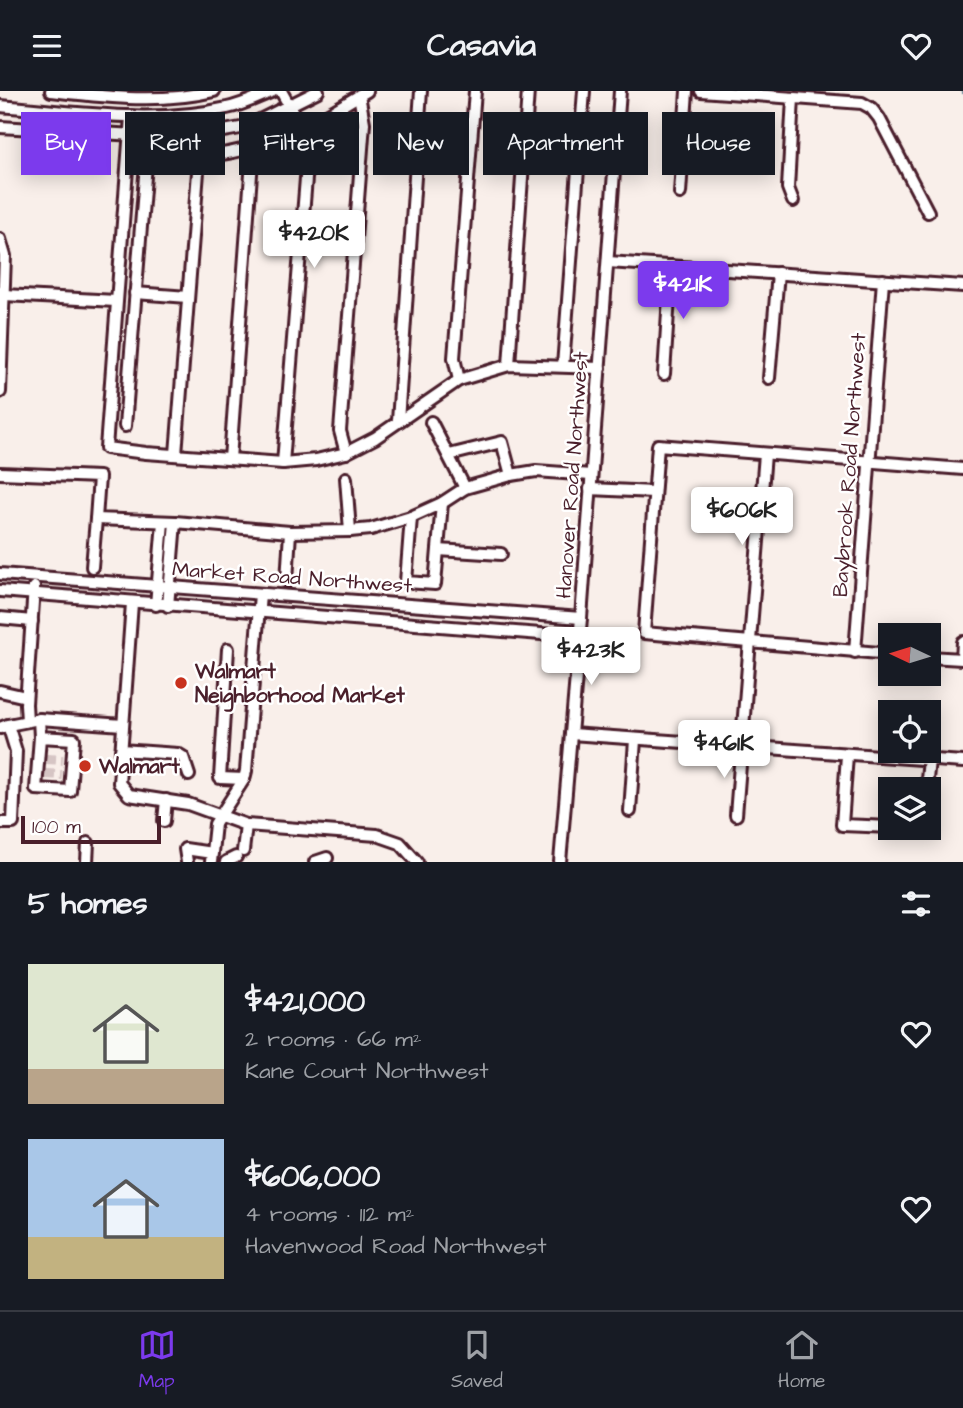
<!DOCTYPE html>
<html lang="en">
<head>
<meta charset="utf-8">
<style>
	:root { --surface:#171b24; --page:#20242c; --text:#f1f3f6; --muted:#9ea1a6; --line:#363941; --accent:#7c3aed }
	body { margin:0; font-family:"Architects Daughter",sans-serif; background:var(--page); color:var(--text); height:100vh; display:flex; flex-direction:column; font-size:26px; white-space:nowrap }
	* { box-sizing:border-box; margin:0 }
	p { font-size:23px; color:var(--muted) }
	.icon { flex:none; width:38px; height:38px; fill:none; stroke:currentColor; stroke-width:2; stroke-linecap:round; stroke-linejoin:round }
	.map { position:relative; height:771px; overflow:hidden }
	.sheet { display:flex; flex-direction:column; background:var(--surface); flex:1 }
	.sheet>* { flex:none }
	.hud { position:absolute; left:21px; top:21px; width:922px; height:63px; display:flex; gap:14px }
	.needle { width:46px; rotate:274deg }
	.controls { position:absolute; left:878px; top:532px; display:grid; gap:14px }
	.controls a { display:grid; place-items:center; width:63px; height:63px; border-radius:0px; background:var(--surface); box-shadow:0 4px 18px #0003; font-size:35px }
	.scale { position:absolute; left:21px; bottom:18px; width:140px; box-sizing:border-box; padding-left:7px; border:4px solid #4a1f2b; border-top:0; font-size:19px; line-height:24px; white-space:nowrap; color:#4a1f2b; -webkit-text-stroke:5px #fff; paint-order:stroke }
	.price { position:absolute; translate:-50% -60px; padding:0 16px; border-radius:7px; background:#fff; color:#222; font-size:23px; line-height:46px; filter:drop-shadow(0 2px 4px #0008) }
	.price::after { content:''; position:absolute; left:50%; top:42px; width:21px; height:16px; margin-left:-10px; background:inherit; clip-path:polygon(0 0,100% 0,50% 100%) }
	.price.current { background:var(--accent); color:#fff }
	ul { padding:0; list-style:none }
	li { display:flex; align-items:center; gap:21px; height:175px; padding:0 28px }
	li span { display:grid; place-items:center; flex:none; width:196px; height:140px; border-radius:0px; color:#555 }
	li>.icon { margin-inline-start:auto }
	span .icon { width:84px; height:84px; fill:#fffc; stroke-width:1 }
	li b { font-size:30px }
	h2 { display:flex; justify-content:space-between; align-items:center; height:84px; padding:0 28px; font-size:30px }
	.pill { padding:0 24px; border-radius:0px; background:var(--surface); box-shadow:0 4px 18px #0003; font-size:24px; line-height:63px }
	.pill.current { background:var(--accent); color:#fff }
	header { display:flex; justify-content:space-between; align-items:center; height:91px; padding:0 28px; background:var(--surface); font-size:32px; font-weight:700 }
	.dock { display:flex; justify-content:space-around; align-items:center; height:98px; border-top:2px solid var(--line); background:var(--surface); font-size:19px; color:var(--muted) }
	.dock a { display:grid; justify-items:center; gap:4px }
	.dock .current { color:var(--accent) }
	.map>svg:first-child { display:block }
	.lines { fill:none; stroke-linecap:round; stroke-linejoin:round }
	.stream { stroke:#6f8c9c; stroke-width:2.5 }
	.minor-tunnel { stroke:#d6c5c4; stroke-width:10; stroke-dasharray:10 5; stroke-linecap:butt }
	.minor-casing { stroke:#4a1f2b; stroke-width:16 }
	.minor { stroke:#fff; stroke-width:10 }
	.poi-dot { fill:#c8321e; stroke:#fff; stroke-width:2.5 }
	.labels { text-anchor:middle; stroke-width:5; stroke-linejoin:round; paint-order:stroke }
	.street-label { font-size:21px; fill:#4a1f2b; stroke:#fff }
	.poi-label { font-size:21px; font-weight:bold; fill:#4a1f2b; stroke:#fff; text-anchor:start }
</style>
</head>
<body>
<header><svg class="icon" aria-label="menu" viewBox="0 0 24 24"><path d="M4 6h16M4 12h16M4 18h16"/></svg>Casavia<svg class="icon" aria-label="heart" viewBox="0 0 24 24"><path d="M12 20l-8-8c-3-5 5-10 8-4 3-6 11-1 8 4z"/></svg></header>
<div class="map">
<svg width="963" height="771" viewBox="0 0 963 771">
	<rect width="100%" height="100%" fill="#f9efea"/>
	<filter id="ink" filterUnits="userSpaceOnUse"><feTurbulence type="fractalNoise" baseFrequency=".0143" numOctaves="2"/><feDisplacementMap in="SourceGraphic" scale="14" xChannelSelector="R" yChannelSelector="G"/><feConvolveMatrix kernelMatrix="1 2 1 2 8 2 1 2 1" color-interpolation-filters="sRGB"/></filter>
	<g filter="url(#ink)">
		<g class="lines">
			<polyline class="stream" points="962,0 963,2"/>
			<g class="minor-tunnel">
				<polyline points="46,668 63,669"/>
				<polyline points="45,683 62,684"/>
			</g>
			<defs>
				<g id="minor">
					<path d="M51,0C105,6 160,13 214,0"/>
					<polyline points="281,0 309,50 283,372"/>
					<polyline points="701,0 862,12 871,17 879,27 928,121"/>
					<path d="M0,15C75,21 153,34 227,17C243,14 258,6 273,0"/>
					<polyline points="131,25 106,357 146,362 283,372 316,369 346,362 375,347 459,289 509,274 600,277"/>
					<polyline points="0,36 185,47 246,36 318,0"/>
					<polyline points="680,102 687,0"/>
					<polyline points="793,110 788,97 793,7"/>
					<polyline points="0,148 5,165 0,301"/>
					<polyline points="608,171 963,195"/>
					<polyline points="135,202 188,206"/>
					<polyline points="4,204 116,210"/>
					<polyline points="509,274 528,0"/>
					<polyline points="563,275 584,0"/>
					<polyline points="664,283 671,175"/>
					<polyline points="769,287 778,182"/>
					<polyline points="459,289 454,267 475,0"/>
					<polyline points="398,330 421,0"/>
					<polyline points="431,331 465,397"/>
					<path d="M125,335L146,73L151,70C204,68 257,61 305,36C326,25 346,12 367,0"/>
					<polyline points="346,362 340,340 364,32 359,4"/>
					<polyline points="176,363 199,68"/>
					<polyline points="449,364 502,351 511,384"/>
					<polyline points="230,368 253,56"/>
					<polyline points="0,382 99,386 96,428 175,431 290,441 350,440 371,438 411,426 442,412 465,397 511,384 536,380 591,384"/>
					<polyline points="346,387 350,440"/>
					<polyline points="590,398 654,401"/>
					<polyline points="411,426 406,491 435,493 442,412"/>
					<polyline points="438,459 501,463"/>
					<polyline points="92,476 96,428"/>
					<polyline points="0,483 581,527"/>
					<polyline points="287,490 290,441"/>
					<polyline points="0,500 579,546"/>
					<polyline points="132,512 119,692 129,704 188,713 246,734 377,744 400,752 417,771"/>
					<polyline points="156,514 163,431"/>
					<polyline points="168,515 175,431"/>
					<polyline points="0,527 32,530"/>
					<polyline points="228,558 220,687 244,688"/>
					<polyline points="855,561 883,189"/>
					<polyline points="891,563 644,542 658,354 963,378"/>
					<polyline points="929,566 962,568 963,551"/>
					<polyline points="0,600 26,606"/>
					<polyline points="39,628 40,646 36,698 70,700 74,648 40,646"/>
					<polyline points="27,630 26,613 34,496"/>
					<polyline points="8,634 39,628 123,634"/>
					<polyline points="0,637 8,634 16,660 13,732 0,732"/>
					<polyline points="571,643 963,671"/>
					<polyline points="121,659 178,663 183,666 189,684"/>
					<polyline points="847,664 842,734 891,736"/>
					<polyline points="926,698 929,669"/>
					<polyline points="630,720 635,649"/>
					<polyline points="736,724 765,363"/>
					<polyline points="164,730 166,709"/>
					<polyline points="243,760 246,734"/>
					<polyline points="87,771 88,752"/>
					<polyline points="187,771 185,758 212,762"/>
					<polyline points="211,771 215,733 244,688 246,680 260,503"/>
					<polyline points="226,771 236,766"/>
					<polyline points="315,771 327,767"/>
					<polyline points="560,771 581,527 620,0"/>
				</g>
			</defs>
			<use href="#minor" class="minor-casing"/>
			<use href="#minor" class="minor"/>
		</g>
	</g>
	<g class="poi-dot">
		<circle cx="181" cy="592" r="7"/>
		<circle cx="85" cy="675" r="7"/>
	</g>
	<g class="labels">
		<g class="street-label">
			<text transform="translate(849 374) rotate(-86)" y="7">Baybrook Road Northwest</text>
			<text transform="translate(572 384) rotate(-86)" y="7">Hanover Road Northwest</text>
			<text transform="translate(292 486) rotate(4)" y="7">Market Road Northwest</text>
		</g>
		<g class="poi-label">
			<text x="195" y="587">Walmart<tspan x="195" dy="24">Neighborhood Market</tspan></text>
			<text x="99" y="682">Walmart</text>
		</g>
	</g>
</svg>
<div class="controls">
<a><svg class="needle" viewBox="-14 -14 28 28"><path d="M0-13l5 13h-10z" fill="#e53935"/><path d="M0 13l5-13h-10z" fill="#9ea1a6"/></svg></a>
<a><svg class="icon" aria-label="locate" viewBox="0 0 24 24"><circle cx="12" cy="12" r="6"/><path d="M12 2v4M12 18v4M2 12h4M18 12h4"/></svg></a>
<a><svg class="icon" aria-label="layers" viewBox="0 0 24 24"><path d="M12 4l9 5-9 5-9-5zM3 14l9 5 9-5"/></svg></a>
</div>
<div class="scale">100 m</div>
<b class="price" style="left:314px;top:179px">$420K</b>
<b class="price current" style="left:683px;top:230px">$421K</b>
<b class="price" style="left:742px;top:456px">$606K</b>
<b class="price" style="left:591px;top:596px">$423K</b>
<b class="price" style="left:724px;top:689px">$461K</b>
<div class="hud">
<a class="pill current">Buy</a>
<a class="pill">Rent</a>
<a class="pill">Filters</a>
<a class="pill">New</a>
<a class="pill">Apartment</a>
<a class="pill">House</a>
</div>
</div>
<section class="sheet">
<h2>5 homes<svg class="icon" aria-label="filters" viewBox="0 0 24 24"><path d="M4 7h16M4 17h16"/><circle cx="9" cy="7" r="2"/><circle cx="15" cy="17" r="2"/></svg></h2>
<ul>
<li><span style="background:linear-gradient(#dfe7d0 75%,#b9a48a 0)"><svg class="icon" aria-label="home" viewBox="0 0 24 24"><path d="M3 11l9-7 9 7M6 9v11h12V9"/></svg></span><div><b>$421,000</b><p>2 rooms · 66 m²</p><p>Kane Court Northwest</p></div><svg class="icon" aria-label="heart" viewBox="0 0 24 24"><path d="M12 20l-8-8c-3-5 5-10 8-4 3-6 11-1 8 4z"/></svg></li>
<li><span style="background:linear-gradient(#a9c7e8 70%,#c2b280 0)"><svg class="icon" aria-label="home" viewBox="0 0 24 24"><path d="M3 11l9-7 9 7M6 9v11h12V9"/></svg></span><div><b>$606,000</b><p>4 rooms · 112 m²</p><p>Havenwood Road Northwest</p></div><svg class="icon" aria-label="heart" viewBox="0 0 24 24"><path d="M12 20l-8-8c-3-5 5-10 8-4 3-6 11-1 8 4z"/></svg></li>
</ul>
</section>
<nav class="dock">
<a class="current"><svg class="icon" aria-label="map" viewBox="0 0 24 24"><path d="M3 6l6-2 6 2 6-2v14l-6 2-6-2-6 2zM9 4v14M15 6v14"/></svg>Map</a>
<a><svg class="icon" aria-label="saved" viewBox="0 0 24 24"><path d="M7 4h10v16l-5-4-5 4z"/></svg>Saved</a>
<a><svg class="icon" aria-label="home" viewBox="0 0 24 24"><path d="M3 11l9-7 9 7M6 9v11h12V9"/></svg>Home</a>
</nav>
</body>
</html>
